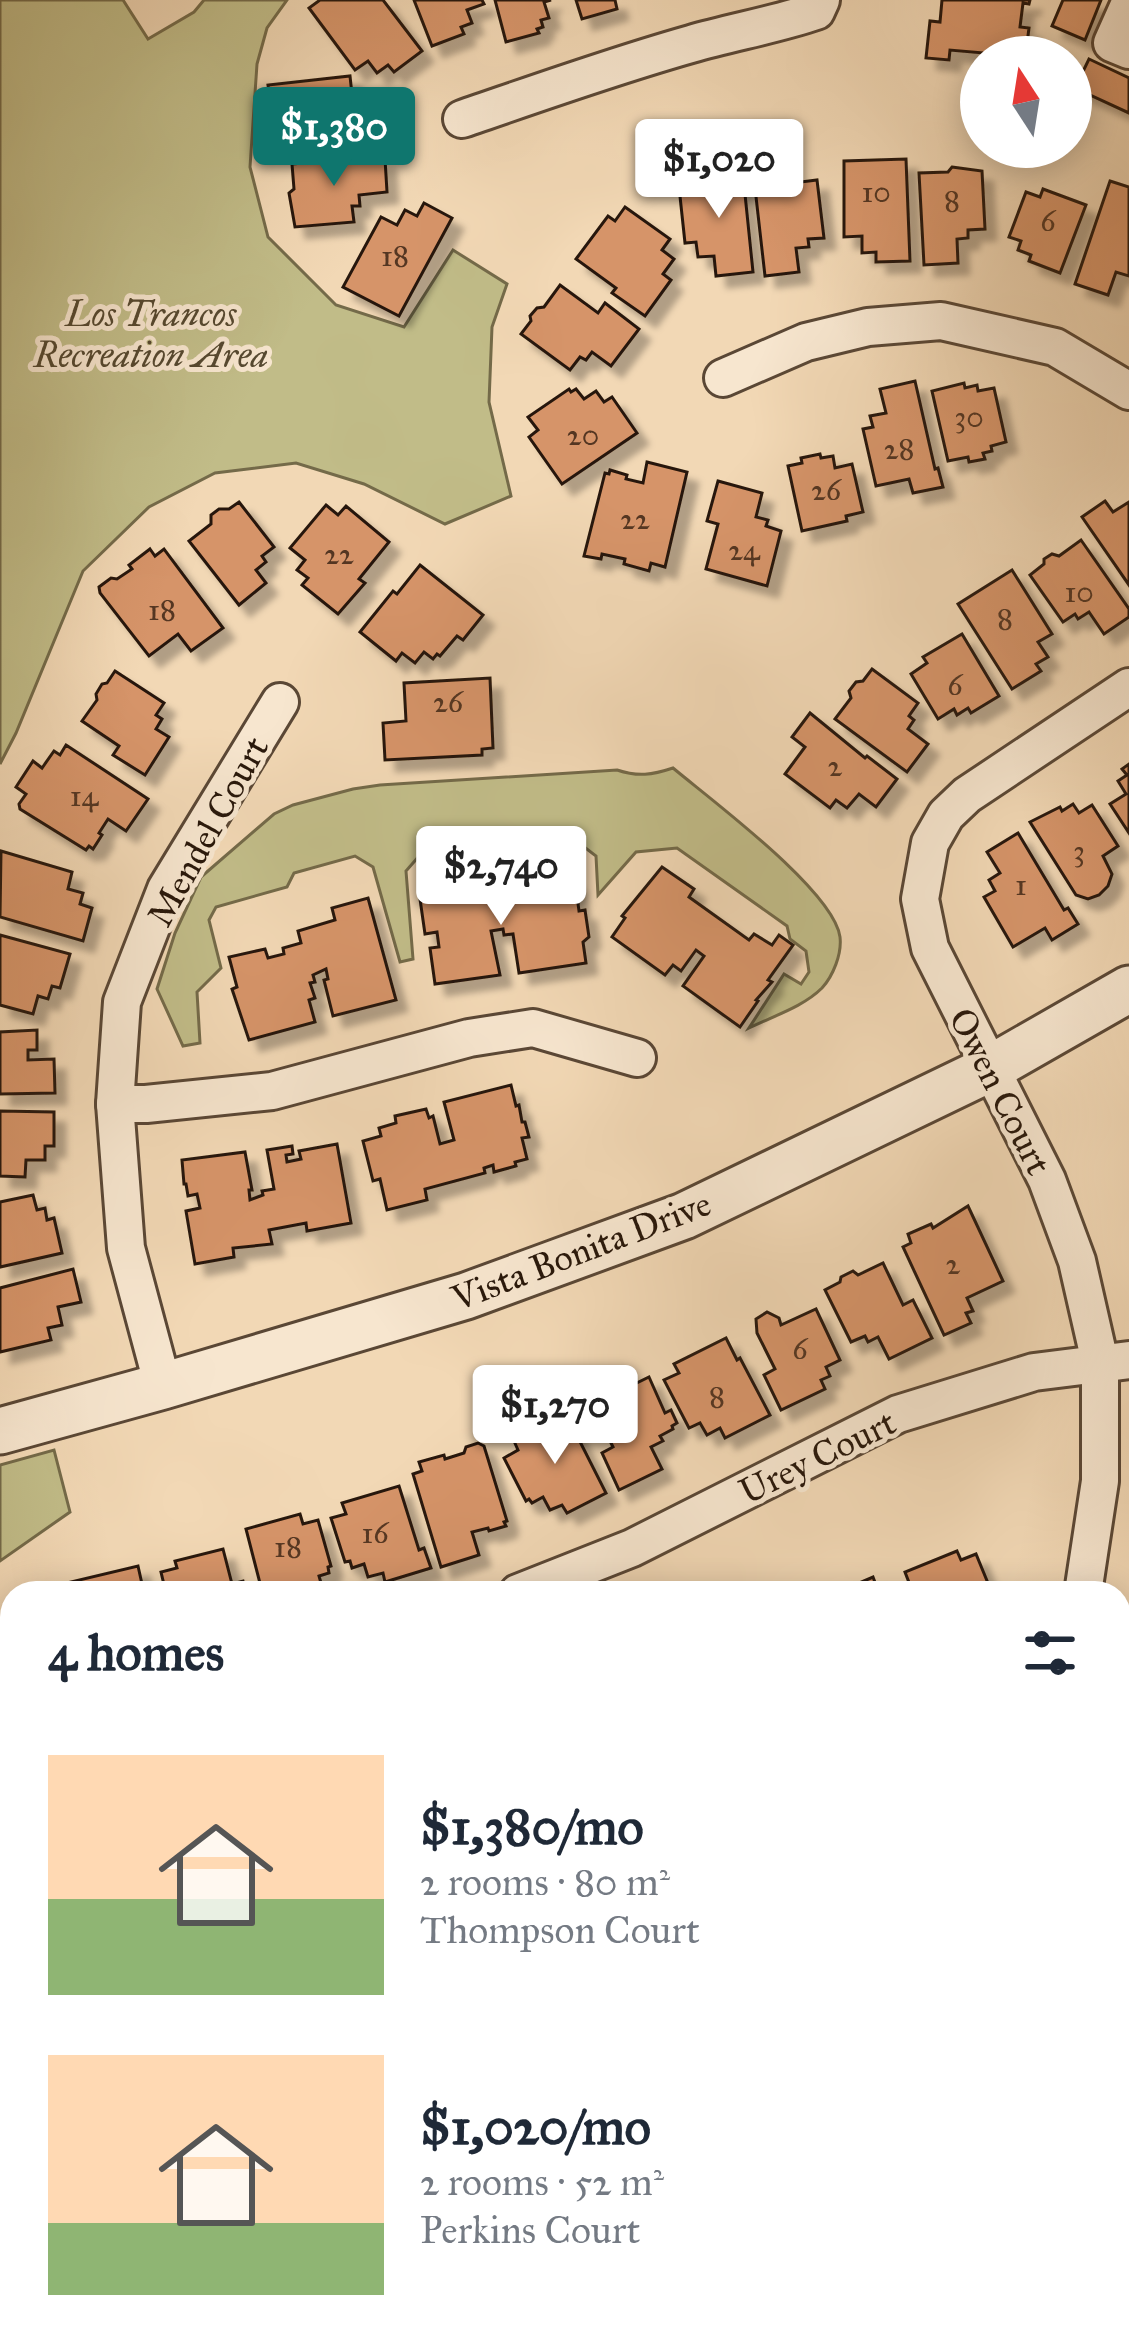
<!DOCTYPE html>
<html lang="en">
<head>
<meta charset="utf-8">
<style>
	:root { --surface:#fff; --page:#f2f2f3; --text:#1f2937; --muted:#747a83; --accent:#0f766e }
	body { margin:0; font-family:"IM FELL Great Primer",serif; background:var(--page); color:var(--text); height:100vh; display:flex; flex-direction:column; font-size:45px; white-space:nowrap }
	* { box-sizing:border-box; margin:0 }
	p { font-size:39px; color:var(--muted) }
	.icon { flex:none; width:66px; height:66px; fill:none; stroke:currentColor; stroke-width:2; stroke-linecap:round; stroke-linejoin:round }
	.map { position:relative; flex:1; overflow:hidden }
	.details { position:absolute; left:0px; top:1581px; width:1131px; height:768px; display:flex; flex-direction:column; background:var(--surface); border-radius:36px 36px 0 0; box-shadow:0 6px 30px #0003 }
	.details>* { flex:none }
	.needle { width:78px; rotate:348deg }
	.fabs { position:absolute; left:960px; top:36px; display:grid; gap:24px }
	.fabs a { display:grid; place-items:center; width:132px; height:132px; border-radius:50%; background:var(--surface); box-shadow:0 6px 30px #0003; font-size:60px }
	.price { position:absolute; translate:-50% -102px; padding:0 27px; border-radius:12px; background:#fff; color:#222; font-size:39px; line-height:78px; filter:drop-shadow(0 3px 6px #0008) }
	.price::after { content:''; position:absolute; left:50%; top:72px; width:36px; height:27px; margin-left:-18px; background:inherit; clip-path:polygon(0 0,100% 0,50% 100%) }
	.price.active { background:var(--accent); color:#fff }
	ul { padding:0; list-style:none }
	li { display:flex; align-items:center; gap:36px; height:300px; padding:0 48px }
	li span { display:grid; place-items:center; flex:none; width:336px; height:240px; border-radius:0px; color:#555 }
	li>.icon { margin-inline-start:auto }
	span .icon { width:144px; height:144px; fill:#fffc; stroke-width:1 }
	li b { font-size:51px }
	h2 { display:flex; justify-content:space-between; align-items:center; height:144px; padding:0 48px; font-size:51px }
	.map>svg:first-child { display:block }
	.green { fill:#c1bc88; stroke:#746a49; stroke-width:3 }
	.building { fill:#d69469; stroke:#28170a; stroke-width:3; filter:url(#shadow) }
	.lines { fill:none; stroke-linecap:round; stroke-linejoin:round }
	.minor-casing { stroke:#5a4735; stroke-width:42 }
	.tertiary-casing { stroke:#5a4735; stroke-width:51 }
	.minor { stroke:#f7e6cf; stroke-width:36 }
	.tertiary { stroke:#f7e6cf; stroke-width:45 }
	.labels { text-anchor:middle; stroke-width:10; stroke-linejoin:round; paint-order:stroke }
	.number-label { font-size:30px; fill:#543622 }
	.park-label { font-size:36px; font-style:italic; fill:#564930; stroke:#f7e6cf }
	.street-label { font-size:36px; fill:#28170a; stroke:#f7e6cf }
</style>
</head>
<body>
<div class="map">
<svg width="1129" height="2349" viewBox="0 0 1129 2349">
	<defs>
		<filter id="shadow"><feDropShadow dx="11" dy="11" stdDeviation="3" flood-color="#0004"/></filter>
	</defs>
	<rect width="100%" height="100%" fill="#f2d8b5"/>
	<filter id="stains"><feTurbulence type="fractalNoise" baseFrequency=".00167" numOctaves="4"/><feColorMatrix values="0 0 0 0 .2 0 0 0 0 .09 0 0 0 0 .02 0 0 0 .5 -.17"/></filter>
	<radialGradient id="worn" r=".72"><stop offset=".6" stop-color="#630" stop-opacity="0"/><stop offset="1" stop-color="#630" stop-opacity=".3"/></radialGradient>
	<g class="green">
		<polygon points="0,0 123,0 148,39 194,12 204,0 287,0 267,28 257,64 250,167 268,237 336,305 404,327 453,250 507,284 492,327 489,402 511,496 445,524 364,484 296,463 215,473 149,507 83,571 16,733 0,764"/>
		<path d="M673,768C710,799 834,891 840,937C842,954 833,976 822,988C803,1007 773,1016 749,1028L784,974L801,984L809,972L806,951L790,939L787,926L677,848L636,852L598,895L596,856L583,846L487,855L478,849L420,855L406,871L413,959L400,962L373,867L355,856L294,873L287,887L216,907L209,920L221,968L197,992L200,1043L183,1046L157,989L175,933L201,877L274,814L293,805L353,789L380,785L617,770C638,777 652,775 673,768Z"/>
		<polygon points="54,1450 70,1512 0,1561 0,1465"/>
	</g>
	<g class="building">
		<polygon points="320,0 383,0 422,51 394,72 388,65 377,73 368,61 355,70 309,8"/>
		<polygon points="414,0 482,0 484,4 467,10 472,23 461,27 464,34 432,46"/>
		<polygon points="495,0 551,0 544,2 549,18 541,20 543,27 537,29 539,33 506,42"/>
		<polygon points="576,0 615,0 617,9 582,19"/>
		<polygon points="942,0 1030,0 1029,4 1023,3 1020,27 1029,28 1026,51 1022,51 1021,57 995,57 996,54 950,50 949,60 926,58 930,21 940,22"/>
		<polygon points="1063,0 1101,0 1085,40 1052,26"/>
		<polygon points="1089,59 1129,78 1129,113 1075,88"/>
		<polygon points="350,76 353,104 362,104 363,109 367,108 368,116 364,117 366,135 275,145 273,123 290,121 288,99 270,101 268,85"/>
		<polygon points="373,157 373,159 385,159 387,192 359,195 360,206 352,206 354,222 295,227 289,193 294,189 292,164"/>
		<polygon points="906,159 910,261 876,262 876,252 862,253 862,236 844,237 844,161"/>
		<polygon points="742,165 753,272 716,276 714,256 698,257 696,242 685,243 679,187 714,183 712,169"/>
		<polygon points="952,167 982,171 985,229 968,230 968,238 957,239 958,263 924,265 919,173 948,172"/>
		<polygon points="796,178 801,182 817,180 824,238 808,239 809,247 796,248 799,272 765,276 755,188 781,184 785,179"/>
		<polygon points="1110,181 1129,187 1129,276 1116,272 1108,295 1075,284"/>
		<polygon points="1043,189 1086,205 1060,273 1029,261 1031,255 1018,250 1021,241 1009,237 1026,192 1040,197"/>
		<polygon points="424,203 452,218 399,316 343,287 381,217 397,225 405,210 417,216"/>
		<polygon points="625,207 670,239 662,250 674,259 663,274 671,280 645,316 612,293 616,288 576,259 608,216 615,221"/>
		<polygon points="560,285 598,313 605,303 639,329 611,366 592,352 586,360 580,357 570,370 521,334 531,321 530,316 537,308 544,307"/>
		<polygon points="915,381 935,469 938,468 943,487 913,493 909,479 876,486 863,429 873,427 870,416 886,413 880,389"/>
		<polygon points="964,383 965,388 977,385 978,391 994,388 1006,442 991,446 992,451 983,453 985,459 969,462 968,457 948,461 932,391"/>
		<polygon points="569,389 571,392 576,389 584,399 596,391 604,402 612,397 637,433 562,484 529,437 538,430 528,417"/>
		<polygon points="820,454 821,458 833,456 835,468 852,464 863,512 846,516 847,521 802,531 788,466 802,463 801,458"/>
		<polygon points="647,462 687,472 665,567 651,563 649,571 624,564 625,559 602,554 601,559 584,556 605,473 609,474 610,470 627,475 626,479 643,483"/>
		<polygon points="718,481 762,493 756,517 768,520 766,526 781,531 767,586 706,569 718,524 707,521"/>
		<polygon points="1105,501 1113,512 1129,502 1129,585 1082,517"/>
		<polygon points="239,502 274,547 262,556 266,562 256,570 266,583 239,605 189,541 211,524 211,515 219,509 229,509"/>
		<polygon points="326,505 338,515 346,506 389,542 359,579 365,583 338,614 302,585 308,578 297,570 305,560 290,548"/>
		<polygon points="1081,540 1129,609 1129,617 1104,634 1089,612 1078,619 1075,614 1063,622 1030,575 1044,564 1044,559 1052,554 1059,556"/>
		<polygon points="150,549 155,556 164,549 223,628 191,651 178,634 149,656 100,593 99,587 111,578 117,579 132,569 129,565"/>
		<polygon points="420,565 483,615 463,640 457,636 440,656 437,654 433,659 424,652 415,663 402,653 396,661 360,632 393,591 397,594"/>
		<polygon points="1012,570 1052,634 1038,642 1048,657 1036,664 1041,671 1012,689 958,604"/>
		<polygon points="962,634 999,696 971,713 968,708 957,715 954,709 938,719 911,674 927,663 923,657"/>
		<polygon points="872,669 918,703 909,716 914,720 908,729 928,744 907,772 835,719 851,698 849,691 856,682 863,681"/>
		<polygon points="115,671 164,703 156,715 162,719 156,729 169,737 145,775 113,755 119,746 82,721 97,700 96,694 102,684 107,683"/>
		<polygon points="490,678 493,748 482,749 482,755 385,760 383,723 406,721 404,683"/>
		<polygon points="810,713 865,758 867,756 897,779 876,807 859,794 847,808 836,800 830,808 785,774 805,747 792,737"/>
		<polygon points="66,745 148,799 126,831 108,819 99,833 102,835 93,849 89,846 86,850 20,809 19,804 26,794 16,787 33,761 42,768 54,751 60,755"/>
		<polygon points="1129,764 1129,833 1110,804 1126,794 1118,781 1127,775 1122,769"/>
		<polygon points="1073,804 1079,813 1092,805 1118,846 1103,856 1112,874 1108,886 1099,895 1088,899 1076,895 1030,822 1060,807 1062,811"/>
		<polygon points="1018,833 1064,910 1068,908 1078,924 1052,940 1045,928 1013,947 984,897 995,891 989,880 1000,873 987,852"/>
		<polygon points="1,851 72,872 68,889 83,893 80,904 92,908 83,941 0,917"/>
		<polygon points="662,867 694,889 689,897 749,940 754,934 772,945 779,935 793,945 768,980 772,982 756,1000 758,1001 740,1027 683,986 704,956 696,950 681,971 673,965 665,975 612,937 625,918 622,916"/>
		<polygon points="459,875 461,884 472,882 475,902 484,901 481,882 499,879 501,893 513,891 515,900 537,896 536,887 575,881 579,911 585,910 589,937 583,942 586,963 519,973 513,934 504,935 503,929 491,931 500,975 435,984 430,948 439,947 437,932 425,934 420,899 424,899 422,880"/>
		<polygon points="368,898 396,1000 333,1016 324,980 328,979 326,969 313,975 315,982 310,983 315,998 309,1000 315,1022 249,1040 232,989 237,987 229,957 265,949 268,958 284,954 283,948 301,943 298,931 335,920 332,908"/>
		<polygon points="0,935 70,954 60,988 52,986 48,999 38,996 33,1014 0,1005"/>
		<polygon points="37,1030 37,1050 28,1050 28,1060 54,1059 55,1093 0,1094 0,1032"/>
		<polygon points="511,1085 516,1106 519,1105 522,1122 525,1122 529,1137 522,1138 527,1159 515,1162 516,1166 494,1172 493,1165 484,1168 485,1173 425,1189 427,1200 387,1210 380,1179 373,1181 363,1141 381,1136 379,1128 396,1123 395,1116 426,1109 429,1118 433,1116 440,1144 454,1140 444,1102"/>
		<polygon points="0,1111 54,1112 54,1146 45,1146 45,1160 26,1160 25,1177 0,1176"/>
		<polygon points="337,1144 351,1223 307,1231 306,1223 269,1230 272,1244 233,1248 234,1257 195,1264 186,1211 200,1208 197,1194 188,1196 186,1184 184,1184 182,1160 245,1152 252,1190 249,1190 250,1200 263,1195 262,1191 274,1189 267,1150 292,1146 293,1154 286,1155 287,1162 301,1159 299,1151"/>
		<polygon points="33,1195 37,1210 45,1208 47,1220 54,1218 62,1253 0,1267 0,1202"/>
		<polygon points="968,1206 1003,1281 967,1298 973,1311 966,1313 971,1323 944,1335 903,1247 911,1243 908,1234 931,1224 933,1228"/>
		<polygon points="883,1263 903,1305 913,1300 932,1338 889,1359 878,1337 868,1342 865,1336 851,1342 825,1290 840,1282 841,1277 853,1271 858,1275"/>
		<polygon points="73,1269 81,1302 58,1307 62,1325 48,1328 51,1340 0,1352 0,1288"/>
		<polygon points="816,1309 840,1360 826,1367 830,1376 821,1380 825,1389 781,1410 764,1375 775,1369 757,1333 756,1319 767,1312 779,1318 781,1325"/>
		<polygon points="726,1338 737,1360 740,1358 770,1415 725,1438 720,1428 707,1435 700,1423 689,1428 664,1380 679,1373 674,1364"/>
		<polygon points="649,1377 665,1413 671,1410 677,1423 672,1426 673,1429 660,1436 663,1441 651,1447 662,1469 619,1490 602,1453 613,1447 592,1405"/>
		<polygon points="566,1414 606,1493 567,1513 562,1505 550,1510 543,1497 532,1503 529,1499 526,1501 504,1458 518,1450 514,1441"/>
		<polygon points="478,1443 484,1446 507,1521 504,1522 506,1526 489,1531 488,1528 472,1532 479,1555 441,1567 413,1474 422,1471 419,1462 444,1455 445,1459 464,1453 466,1447"/>
		<polygon points="399,1486 419,1550 424,1548 431,1568 385,1582 383,1573 368,1577 364,1564 352,1568 350,1561 345,1562 331,1518 346,1514 342,1503"/>
		<polygon points="300,1514 303,1524 318,1520 331,1566 328,1567 329,1573 319,1576 323,1590 312,1593 257,1593 256,1589 261,1587 246,1529"/>
		<polygon points="223,1549 232,1584 243,1581 246,1593 166,1593 161,1572 177,1568 175,1561"/>
		<polygon points="957,1551 961,1560 976,1554 992,1593 913,1593 905,1572"/>
		<polygon points="138,1566 144,1593 60,1593 58,1585"/>
		<polygon points="873,1577 879,1593 830,1593 834,1585 841,1583 850,1587"/>
		<polygon points="4,1631 12,1633 12,1711 0,1709 0,1647"/>
		<polygon points="0,1735 12,1738 12,1802 0,1799"/>
		<polygon points="12,1828 12,1912 0,1915 0,1831"/>
		<polygon points="1123,1932 1129,1935 1129,2044 1119,2048 1119,1975 1126,1958 1119,1955 1119,1941"/>
		<polygon points="12,2126 12,2200 0,2202 0,2128"/>
		<polygon points="1122,2161 1129,2162 1129,2281 1127,2282 1129,2297 1119,2298 1119,2162"/>
		<polygon points="1129,2322 1129,2349 1102,2349 1102,2347 1108,2346 1106,2337 1119,2337 1119,2323"/>
		<polygon points="220,2337 392,2337 393,2338 381,2349 229,2349"/>
		<polygon points="501,2337 558,2337 571,2349 501,2349"/>
		<polygon points="617,2337 660,2337 656,2346 640,2339 635,2349 615,2342"/>
		<polygon points="841,2337 883,2337 876,2349 838,2349 844,2338"/>
	</g>
	<g class="lines">
		<defs>
			<g id="minor">
				<polyline points="1129,5 1112,43 1129,50"/>
				<path d="M462,119C538,93 613,66 691,44C732,32 775,25 816,11L821,0"/>
				<polyline points="723,378 806,342 868,327 941,321 1055,347 1129,391"/>
				<polyline points="115,1104 146,1104 272,1091 469,1038 533,1028 637,1058"/>
				<polyline points="163,1386 126,1248 115,1104 122,1002 166,889 280,702"/>
				<polyline points="518,1593 632,1548 898,1414 1034,1372 1129,1360"/>
				<polyline points="1083,1593 1100,1481 1100,1362 1077,1261 1047,1180 930,948 920,899 930,843 946,815 967,795 1129,687"/>
				<polyline points="1119,2109 1129,2109"/>
				<polyline points="692,2337 709,2349"/>
				<polyline points="1005,2337 1009,2349"/>
				<polyline points="414,2349 425,2337"/>
				<polyline points="804,2349 811,2337"/>
			</g>
			<polyline id="tertiary" points="0,1431 163,1386 466,1296 684,1216 991,1068 1129,989"/>
		</defs>
		<use href="#minor" class="minor-casing"/>
		<use href="#tertiary" class="tertiary-casing"/>
		<use href="#minor" class="minor"/>
		<use href="#tertiary" class="tertiary"/>
	</g>
	<g class="labels">
		<g class="number-label">
			<text x="876" y="202">10</text>
			<text x="952" y="211">8</text>
			<text x="1048" y="231">6</text>
			<text x="395" y="266">18</text>
			<text x="969" y="427">30</text>
			<text x="583" y="445">20</text>
			<text x="899" y="459">28</text>
			<text x="826" y="500">26</text>
			<text x="635" y="529">22</text>
			<text x="744" y="560">24</text>
			<text x="339" y="564">22</text>
			<text x="1079" y="602">10</text>
			<text x="162" y="620">18</text>
			<text x="1005" y="629">8</text>
			<text x="955" y="695">6</text>
			<text x="448" y="712">26</text>
			<text x="835" y="776">2</text>
			<text x="84" y="806">14</text>
			<text x="1079" y="861">3</text>
			<text x="1021" y="895">1</text>
			<text x="953" y="1274">2</text>
			<text x="800" y="1359">6</text>
			<text x="717" y="1407">8</text>
			<text x="375" y="1543">16</text>
			<text x="288" y="1557">18</text>
		</g>
		<g class="park-label">
			<text x="151" y="326">Los Trancos<tspan x="151" dy="41">Recreation Area</tspan></text>
		</g>
		<g class="street-label">
			<text transform="translate(207 831) rotate(-61)" y="13">Mendel Court</text>
			<text transform="translate(1001 1091) rotate(63)" y="13">Owen Court</text>
			<text transform="translate(581 1250) rotate(-21)" y="13">Vista Bonita Drive</text>
			<text transform="translate(817 1456) rotate(-26)" y="13">Urey Court</text>
		</g>
	</g>
	<rect width="100%" height="100%" filter="url(#stains)"/>
	<rect width="100%" height="100%" fill="url(#worn)"/>
</svg>
<div class="fabs">
<a><svg class="needle" viewBox="-14 -14 28 28"><path d="M0-13l5 13h-10z" fill="#e53935"/><path d="M0 13l5-13h-10z" fill="#747a83"/></svg></a>
</div>
<b class="price active" style="left:334px;top:189px">$1,380</b>
<b class="price" style="left:719px;top:221px">$1,020</b>
<b class="price" style="left:501px;top:928px">$2,740</b>
<b class="price" style="left:555px;top:1467px">$1,270</b>
<section class="details">
<h2>4 homes<svg class="icon" aria-label="filters" viewBox="0 0 24 24"><path d="M4 7h16M4 17h16"/><circle cx="9" cy="7" r="2"/><circle cx="15" cy="17" r="2"/></svg></h2>
<ul>
<li><span style="background:linear-gradient(#ffd9b3 60%,#8fb573 0)"><svg class="icon" aria-label="home" viewBox="0 0 24 24"><path d="M3 11l9-7 9 7M6 9v11h12V9"/></svg></span><div><b>$1,380/mo</b><p>2 rooms · 80 m²</p><p>Thompson Court</p></div></li>
<li><span style="background:linear-gradient(#ffd9b3 70%,#8fb573 0)"><svg class="icon" aria-label="home" viewBox="0 0 24 24"><path d="M3 11l9-7 9 7M6 9v11h12V9"/></svg></span><div><b>$1,020/mo</b><p>2 rooms · 52 m²</p><p>Perkins Court</p></div></li>
</ul>
</section>
</div>
</body>
</html>
